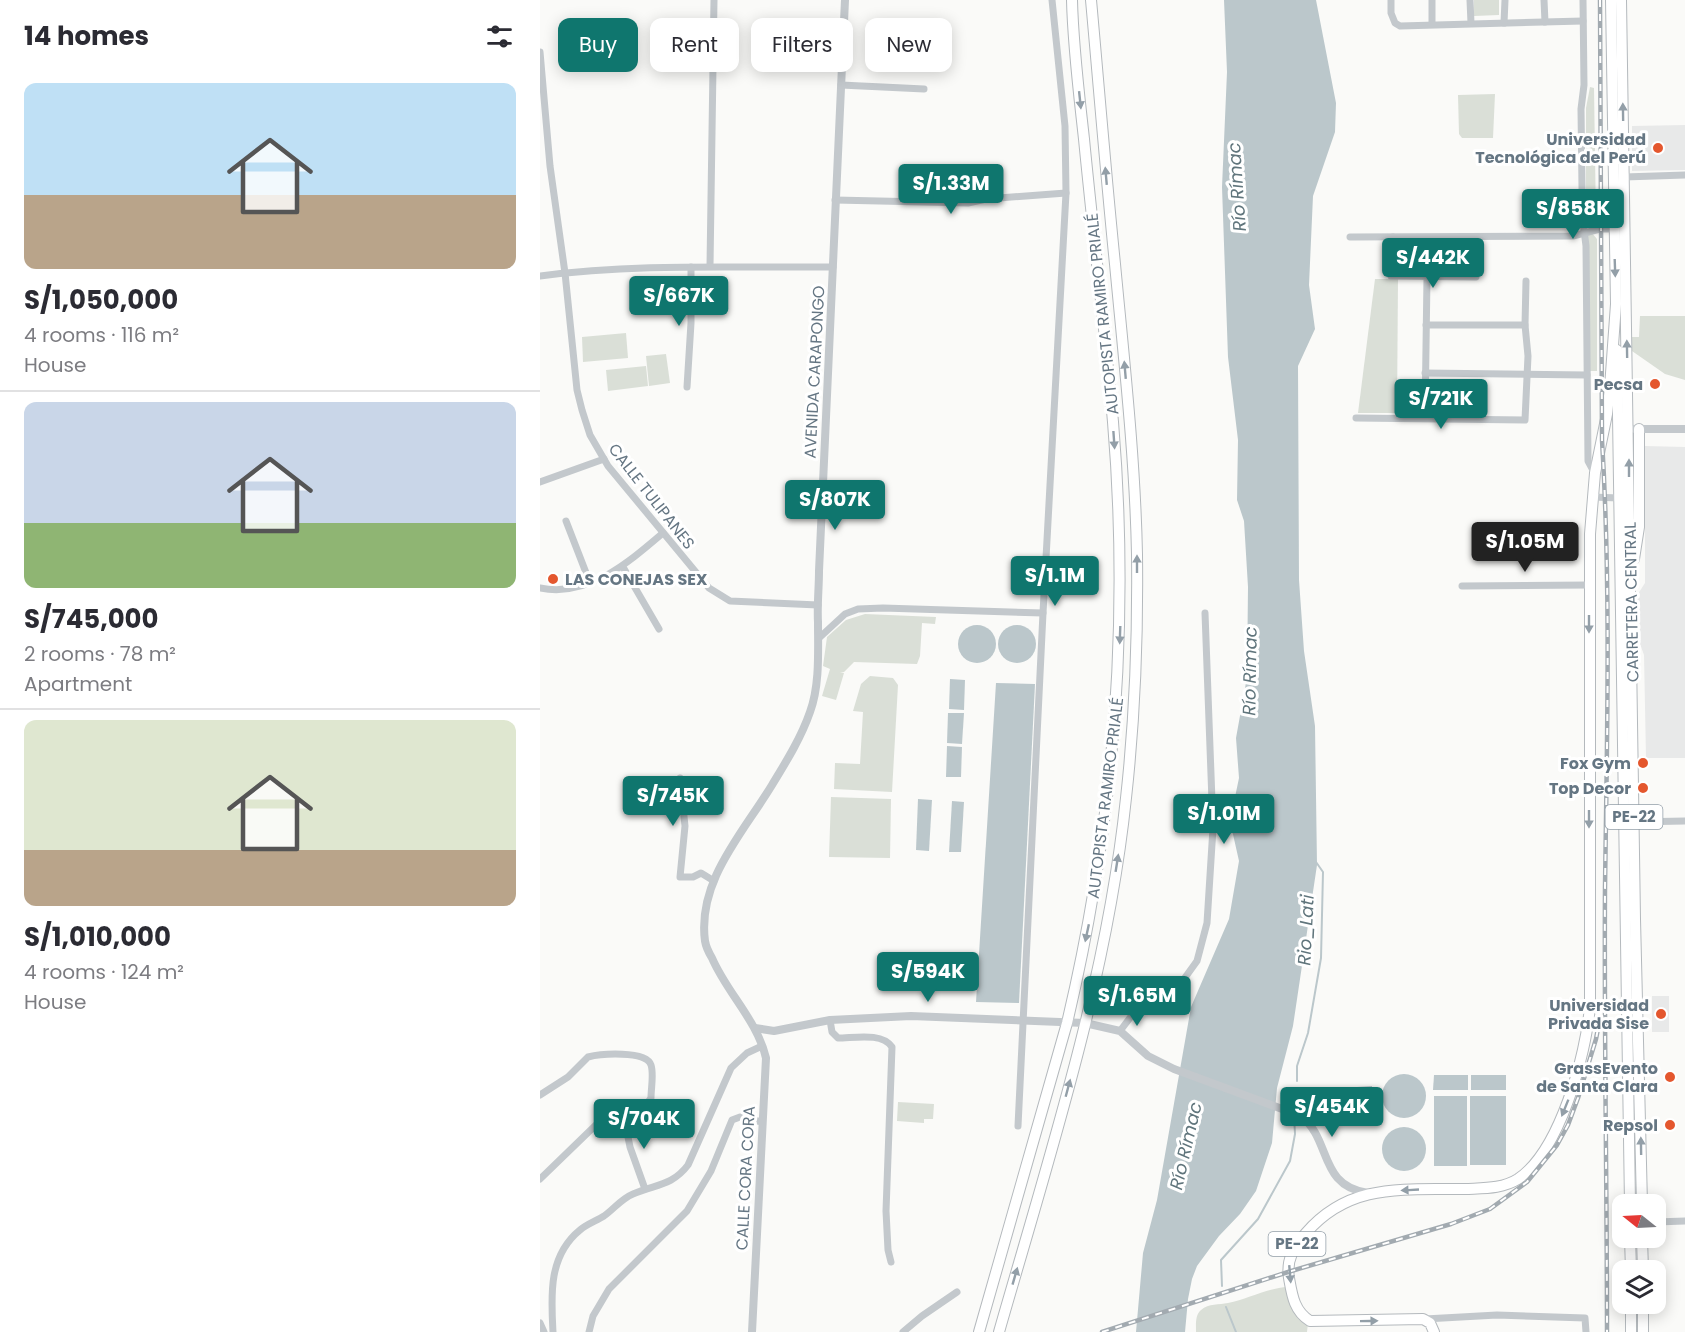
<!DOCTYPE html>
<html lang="en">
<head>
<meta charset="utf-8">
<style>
	:root { --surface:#fff; --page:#f2f2f3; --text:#2b2b33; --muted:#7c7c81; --line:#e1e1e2; --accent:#0f766e }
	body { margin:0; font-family:Poppins,sans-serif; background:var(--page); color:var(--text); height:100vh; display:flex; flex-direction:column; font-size:22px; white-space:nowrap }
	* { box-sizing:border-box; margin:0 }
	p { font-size:20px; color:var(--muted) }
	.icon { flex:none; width:33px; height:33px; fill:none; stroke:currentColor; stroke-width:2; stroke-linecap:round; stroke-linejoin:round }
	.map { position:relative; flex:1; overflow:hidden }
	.details { display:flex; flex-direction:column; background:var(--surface); width:540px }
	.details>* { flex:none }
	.banner { position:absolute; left:18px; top:18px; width:570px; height:54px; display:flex; gap:12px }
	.needle { width:39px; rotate:288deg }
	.fabs { position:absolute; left:1072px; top:1194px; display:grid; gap:12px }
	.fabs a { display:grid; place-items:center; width:54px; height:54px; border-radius:12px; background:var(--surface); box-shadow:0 3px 15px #0003; font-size:30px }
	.price { position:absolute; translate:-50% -51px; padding:0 14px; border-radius:6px; background:var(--accent); color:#fff; font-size:20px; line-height:39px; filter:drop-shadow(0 2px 3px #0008) }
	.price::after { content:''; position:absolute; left:50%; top:36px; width:18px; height:14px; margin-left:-9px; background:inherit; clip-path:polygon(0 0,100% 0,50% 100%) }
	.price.active { background:#222; color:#fff }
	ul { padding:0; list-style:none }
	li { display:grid; align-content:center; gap:12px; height:318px; padding:0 24px }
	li+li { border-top:2px solid var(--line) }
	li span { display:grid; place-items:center; height:186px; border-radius:12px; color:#555 }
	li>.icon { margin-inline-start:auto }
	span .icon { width:108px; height:108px; fill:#fffc; stroke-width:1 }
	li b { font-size:26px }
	h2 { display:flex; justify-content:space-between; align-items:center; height:72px; padding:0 24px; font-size:26px }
	.pill { padding:0 21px; border-radius:12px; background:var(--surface); box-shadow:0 3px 15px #0003; font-size:21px; line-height:54px }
	.pill.active { background:var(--accent); color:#fff }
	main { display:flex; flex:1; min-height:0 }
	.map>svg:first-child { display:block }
	.built { fill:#e8e9e9 }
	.green { fill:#dadfd7 }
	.water { fill:#bbc7cb }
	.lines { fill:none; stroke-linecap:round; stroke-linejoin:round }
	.stream { stroke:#bbc7cb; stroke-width:2 }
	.primary-casing { stroke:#b5babe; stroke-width:12 }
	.trunk-casing { stroke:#b4b9bd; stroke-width:12 }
	.minor { stroke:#c3c8cc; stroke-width:7 }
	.tertiary { stroke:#c3c8cc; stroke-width:8 }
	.primary { stroke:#fff; stroke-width:10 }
	.trunk { stroke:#fff; stroke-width:10 }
	.rail-casing { stroke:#a2aab0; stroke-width:4.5 }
	.rail { stroke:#fff; stroke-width:2; stroke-dasharray:7; stroke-linecap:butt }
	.oneway { fill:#939fa8 }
	.poi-dot { fill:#e4572e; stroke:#fff; stroke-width:2 }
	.labels { text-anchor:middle; stroke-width:6; stroke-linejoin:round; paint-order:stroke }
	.shield { fill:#fff; stroke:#939fa8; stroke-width:1.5 }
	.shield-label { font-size:15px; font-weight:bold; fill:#657683 }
	.poi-label { font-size:16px; font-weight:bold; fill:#657683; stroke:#fff; text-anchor:end }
	.street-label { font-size:16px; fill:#657683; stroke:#fff }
	.water-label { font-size:18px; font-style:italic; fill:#60757c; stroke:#fff }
</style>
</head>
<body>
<main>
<section class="details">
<h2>14 homes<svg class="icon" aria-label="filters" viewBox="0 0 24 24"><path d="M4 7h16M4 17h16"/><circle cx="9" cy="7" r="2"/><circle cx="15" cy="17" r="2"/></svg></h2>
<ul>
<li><span style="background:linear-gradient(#bfe0f5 60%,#b9a48a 0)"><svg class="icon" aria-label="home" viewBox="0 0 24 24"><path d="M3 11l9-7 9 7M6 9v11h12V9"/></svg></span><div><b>S/1,050,000</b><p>4 rooms · 116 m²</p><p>House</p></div></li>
<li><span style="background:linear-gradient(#c9d6e8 65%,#8fb573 0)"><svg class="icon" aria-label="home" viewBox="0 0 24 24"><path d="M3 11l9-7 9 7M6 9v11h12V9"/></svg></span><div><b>S/745,000</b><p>2 rooms · 78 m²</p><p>Apartment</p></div></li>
<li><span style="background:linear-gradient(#dfe7d0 70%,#b9a48a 0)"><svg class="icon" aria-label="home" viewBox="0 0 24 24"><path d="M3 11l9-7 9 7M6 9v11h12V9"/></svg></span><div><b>S/1,010,000</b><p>4 rooms · 124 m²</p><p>House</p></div></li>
</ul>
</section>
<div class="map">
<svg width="1145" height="1332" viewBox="0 0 1145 1332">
	<rect width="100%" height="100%" fill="#fafaf8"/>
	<g class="built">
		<polygon points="1145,125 1145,170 1092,171 1092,126"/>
		<polygon points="1105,446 1145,447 1145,758 1106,758 1104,655 1099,641 1096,597 1105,583"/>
		<rect x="1112" y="996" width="17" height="36"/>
	</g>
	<g class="green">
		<polygon points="934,0 959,0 959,15 934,16"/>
		<polygon points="1050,87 1054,88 1056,221 1046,222 1046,108"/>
		<polygon points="955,94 953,138 922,138 919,134 918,95"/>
		<polygon points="1051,232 1057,239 1057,371 1050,371 1047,235"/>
		<polygon points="835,279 858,279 857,413 818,413"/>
		<polygon points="1100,316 1145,316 1145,380 1125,374 1092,351 1092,337 1099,337"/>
		<polygon points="86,333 88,358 43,362 42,337"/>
		<polygon points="126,354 130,383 109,386 106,356"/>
		<polygon points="106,366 108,386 68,391 66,370"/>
		<polygon points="325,614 396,617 395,624 382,623 380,656 377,664 314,662 304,672 300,672 304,673 296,700 282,696 290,669 283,666 287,637 306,620"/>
		<polygon points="330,676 353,678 358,685 352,792 294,789 295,763 320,764 323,712 313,711 321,684"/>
		<polygon points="291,797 351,799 350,858 289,857"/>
		<polygon points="358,1102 394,1104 393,1119 384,1119 384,1123 357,1121"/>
		<path d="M748,1287L768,1323L767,1332H656C656,1324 655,1315 661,1310C669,1303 679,1305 688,1303C708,1299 727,1288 748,1287Z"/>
	</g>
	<g class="water">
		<polygon points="684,0 776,0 796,103 795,132 773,196 769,285 775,329 758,366 759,580 764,651 775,726 777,865 753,1026 737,1088 732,1143 716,1191 700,1214 679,1236 657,1266 652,1279 648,1299 645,1332 596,1332 603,1253 617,1200 651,1007 689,919 699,861 690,821 699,778 696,738 707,677 708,587 704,521 697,500 698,440 688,357 682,187 687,72"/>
		<circle cx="437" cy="644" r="19"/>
		<circle cx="477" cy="644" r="19"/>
		<polygon points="410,679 425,680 424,710 409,709"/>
		<polygon points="456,683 495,684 479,1003 436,1002"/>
		<polygon points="408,713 424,713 422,744 407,743"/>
		<polygon points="407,746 422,747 421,777 406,777"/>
		<polygon points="378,799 392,800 389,851 376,850"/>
		<polygon points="412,801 424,802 421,852 409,852"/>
		<circle cx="864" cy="1096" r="22"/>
		<polygon points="894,1075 928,1075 928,1090 893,1090"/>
		<rect x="931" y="1075" width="35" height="15"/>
		<polygon points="832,1086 833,1114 817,1114 817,1087"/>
		<rect x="894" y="1096" width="33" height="70"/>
		<rect x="930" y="1096" width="36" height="69"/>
		<circle cx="864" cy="1149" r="22"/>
	</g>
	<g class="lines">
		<g class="stream">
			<polyline points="757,1081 757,1066 768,1033 781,958 783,872 776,862"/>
			<polyline points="682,1286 681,1260 718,1219 750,1161 755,1134 754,1116"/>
			<polyline points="686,1307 696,1332"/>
		</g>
		<defs>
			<g id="primary">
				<polyline points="1077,350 1090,1204"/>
				<polyline points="1090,1238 1091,1270"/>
				<polyline points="1091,1304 1091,1332"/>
			</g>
			<g id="trunk">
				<polyline points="1081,0 1095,919 1102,1204"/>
				<polyline points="1094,559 1099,527 1099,429"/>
				<polyline points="1102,1238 1103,1270"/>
				<polyline points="1103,1304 1103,1332"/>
				<path d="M439,1332L527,1023C574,825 590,625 573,422C565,328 553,233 544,139C539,93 533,46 532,0"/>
				<path d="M459,1332C509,1157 567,980 586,798C595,717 598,636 597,554C595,457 584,360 575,264C566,176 559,88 551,0"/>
				<path d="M894,1332L890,1323L883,1319L770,1321C754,1311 752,1295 749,1278C746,1259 754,1247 766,1233C810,1182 864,1190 925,1189C944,1188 962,1189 978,1179C1020,1151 1046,1055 1050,1006V534L1055,473L1067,414L1070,387L1076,304L1071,0"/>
			</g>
		</defs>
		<use href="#primary" class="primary-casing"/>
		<use href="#trunk" class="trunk-casing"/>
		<g class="minor">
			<polyline points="851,0 851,13 855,23 860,26 1043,21"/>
			<polyline points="892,0 892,24"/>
			<polyline points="930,0 931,23"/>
			<polyline points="1004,0 1005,22"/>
			<polyline points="1043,0 1044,85 1041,109 1042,188 1043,222 1046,246 1048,461 1054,472"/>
			<polyline points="964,23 965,0"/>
			<polyline points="0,52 10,166 25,273 37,390 42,410 50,435 68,466 169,588 190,601 278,605"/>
			<polyline points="301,85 384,89"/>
			<polyline points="1084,177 1145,175"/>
			<polyline points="295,200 428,203 446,199 526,193"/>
			<polyline points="810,237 1033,236 1060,229 1076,229"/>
			<polyline points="853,237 851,276 936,277"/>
			<polyline points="170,266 174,0"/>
			<path d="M0,276C97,263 196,268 293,267"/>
			<polyline points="886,325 985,325"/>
			<polyline points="885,373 1047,375"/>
			<polyline points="147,387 151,323 151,267"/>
			<polyline points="885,417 887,277"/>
			<polyline points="816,418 985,420 988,356 985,325 986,281"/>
			<polyline points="0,482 64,459"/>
			<polyline points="1052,497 1079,498"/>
			<polyline points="26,521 50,583"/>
			<polyline points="83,567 119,629"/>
			<polyline points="922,586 1049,585"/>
			<path d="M0,588C48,598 89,562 123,533"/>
			<polyline points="279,638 305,614 318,609 343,608 503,613"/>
			<polyline points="140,778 145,826 140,877 153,877 161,873 174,881"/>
			<polyline points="1094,822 1145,821"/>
			<path d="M290,1020L292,1032L298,1038C314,1038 342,1032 352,1047L346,1211L348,1250L351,1262"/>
			<polyline points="580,1031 599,1006 622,997 639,986 657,961 667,923 673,828 665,613"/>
			<path d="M0,1095L28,1077L48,1057C60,1054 106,1050 111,1065C114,1074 111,1088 111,1098L106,1105L75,1113L62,1119L0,1179"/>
			<polyline points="84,1117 90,1147 105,1189"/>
			<polyline points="478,1126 503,613 526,193 525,126 512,0"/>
			<polyline points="1116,1222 1145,1221"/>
			<polyline points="885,1319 957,1315 1045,1318 1046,1332"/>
			<polyline points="0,1323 4,1332"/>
			<path d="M13,1332C11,1296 8,1256 40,1230C47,1224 56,1221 64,1216C74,1209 81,1199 93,1194C116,1184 132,1186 148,1165L191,1068L207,1053L222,1046"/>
			<polyline points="49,1332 53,1316 69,1289 147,1211 171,1171 192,1120 200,1117 222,1122"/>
			<polyline points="363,1332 382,1316 417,1292"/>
		</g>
		<g class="tertiary">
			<polyline points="1095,429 1145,429"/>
			<path d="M215,1028L234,1031L290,1020L371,1016L545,1023L580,1031L608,1056L634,1069L761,1116C792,1140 778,1186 828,1193"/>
			<path d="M212,1332L226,1058C217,1020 187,993 172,958C169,953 166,947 165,941C157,881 203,833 232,785C246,762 261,738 270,712C280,685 278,651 278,622C277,605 279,588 279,571L305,0"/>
		</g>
		<use href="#primary" class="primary"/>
		<use href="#trunk" class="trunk"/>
		<defs>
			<g id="rail">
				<path d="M1060,0L1062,440C1071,589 1067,739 1065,888C1064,1036 1067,1184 1067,1332"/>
				<polyline points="562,1332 748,1272 911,1224 950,1209 987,1182 1017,1145 1028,1125 1038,1098 1056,1039 1060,1018"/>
			</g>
		</defs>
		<use href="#rail" class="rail-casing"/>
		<use href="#rail" class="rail"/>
	</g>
	<defs><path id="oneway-solid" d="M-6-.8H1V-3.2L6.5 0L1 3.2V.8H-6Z" transform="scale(1.5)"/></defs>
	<g class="oneway">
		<use href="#oneway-solid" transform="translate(540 100) rotate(84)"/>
		<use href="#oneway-solid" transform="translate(1083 112) rotate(-91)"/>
		<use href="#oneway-solid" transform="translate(566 176) rotate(-95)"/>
		<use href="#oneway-solid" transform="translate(1075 268) rotate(88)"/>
		<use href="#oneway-solid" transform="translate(1087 349) rotate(-91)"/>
		<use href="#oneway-solid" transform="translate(585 370) rotate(-95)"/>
		<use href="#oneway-solid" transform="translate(574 440) rotate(86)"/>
		<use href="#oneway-solid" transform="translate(1089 468) rotate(-90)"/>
		<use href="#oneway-solid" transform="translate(597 564) rotate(-90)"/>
		<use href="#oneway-solid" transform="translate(1049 624) rotate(90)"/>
		<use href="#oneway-solid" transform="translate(580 635) rotate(92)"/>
		<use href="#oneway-solid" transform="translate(1049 819) rotate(90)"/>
		<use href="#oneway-solid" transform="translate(577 863) rotate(-81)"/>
		<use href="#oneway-solid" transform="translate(547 933) rotate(102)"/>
		<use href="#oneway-solid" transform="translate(528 1088) rotate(-75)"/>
		<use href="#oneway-solid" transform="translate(1025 1108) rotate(112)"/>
		<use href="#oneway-solid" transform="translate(1101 1146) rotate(-91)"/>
		<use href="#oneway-solid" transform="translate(870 1190) rotate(177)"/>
		<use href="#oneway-solid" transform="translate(750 1274) rotate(85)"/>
		<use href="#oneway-solid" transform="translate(475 1276) rotate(-74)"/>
		<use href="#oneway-solid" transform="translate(829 1321) rotate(-1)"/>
	</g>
	<g class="poi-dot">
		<circle cx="1118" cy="148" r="6"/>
		<circle cx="1115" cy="384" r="6"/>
		<circle cx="13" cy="579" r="6"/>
		<circle cx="1103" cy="763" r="6"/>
		<circle cx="1103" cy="788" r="6"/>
		<circle cx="1121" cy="1014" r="6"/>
		<circle cx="1130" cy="1077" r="6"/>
		<circle cx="1130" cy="1125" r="6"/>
	</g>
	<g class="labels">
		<g class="shield">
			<rect x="1065.5" y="805" width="57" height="24" rx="4.5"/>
			<rect x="728.5" y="1232" width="57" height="24" rx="4.5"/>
		</g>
		<g class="shield-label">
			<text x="1094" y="822">PE-22</text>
			<text x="757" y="1249">PE-22</text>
		</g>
		<g class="poi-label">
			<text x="1106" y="145">Universidad<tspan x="1106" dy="18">Tecnológica del Perú</tspan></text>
			<text x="1103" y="390">Pecsa</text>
			<text x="25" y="585" text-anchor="start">LAS CONEJAS SEX</text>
			<text x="1091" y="769">Fox Gym</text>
			<text x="1091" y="794">Top Decor</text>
			<text x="1109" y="1011">Universidad<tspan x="1109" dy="18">Privada Sise</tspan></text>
			<text x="1118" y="1074">GrassEvento<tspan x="1118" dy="18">de Santa Clara</tspan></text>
			<text x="1118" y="1131">Repsol</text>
		</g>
		<g class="street-label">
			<text transform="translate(562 314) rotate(-96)" y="6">AUTOPISTA RAMIRO PRIALÉ</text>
			<text transform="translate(274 372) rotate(-87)" y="6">AVENIDA CARAPONGO</text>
			<text transform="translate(112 496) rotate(52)" y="6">CALLE TULIPANES</text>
			<text transform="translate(1091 602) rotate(-91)" y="6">CARRETERA CENTRAL</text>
			<text transform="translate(565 798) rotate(-83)" y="6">AUTOPISTA RAMIRO PRIALÉ</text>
			<text transform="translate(205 1178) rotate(-87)" y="6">CALLE CORA CORA</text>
		</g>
		<g class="water-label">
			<text transform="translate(697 187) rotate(-94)" y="6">Río Rímac</text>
			<text transform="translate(710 671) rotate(-89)" y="6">Río Rímac</text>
			<text transform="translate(766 930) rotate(-87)" y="6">Rio_Lati</text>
			<text transform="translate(646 1146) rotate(-77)" y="6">Río Rímac</text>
		</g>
	</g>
</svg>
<div class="fabs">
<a><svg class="needle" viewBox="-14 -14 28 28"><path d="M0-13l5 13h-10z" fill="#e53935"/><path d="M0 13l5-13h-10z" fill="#7c7c81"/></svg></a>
<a><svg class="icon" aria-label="layers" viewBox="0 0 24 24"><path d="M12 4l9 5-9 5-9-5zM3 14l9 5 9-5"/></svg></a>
</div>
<b class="price" style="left:411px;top:215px">S/1.33M</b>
<b class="price" style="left:1033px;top:240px">S/858K</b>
<b class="price" style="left:893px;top:289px">S/442K</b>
<b class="price" style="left:139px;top:327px">S/667K</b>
<b class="price" style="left:901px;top:430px">S/721K</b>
<b class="price" style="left:295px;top:531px">S/807K</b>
<b class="price active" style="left:985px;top:573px">S/1.05M</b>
<b class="price" style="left:515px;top:607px">S/1.1M</b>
<b class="price" style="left:133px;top:827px">S/745K</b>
<b class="price" style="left:684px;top:845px">S/1.01M</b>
<b class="price" style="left:388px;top:1003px">S/594K</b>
<b class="price" style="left:597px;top:1027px">S/1.65M</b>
<b class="price" style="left:792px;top:1138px">S/454K</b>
<b class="price" style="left:104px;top:1150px">S/704K</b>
<div class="banner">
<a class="pill active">Buy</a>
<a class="pill">Rent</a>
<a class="pill">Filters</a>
<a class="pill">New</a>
</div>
</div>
</main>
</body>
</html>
